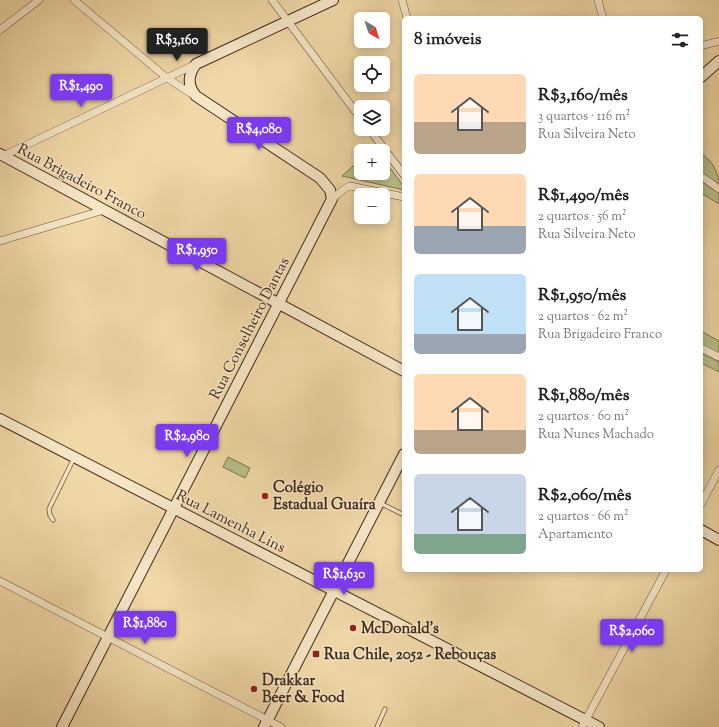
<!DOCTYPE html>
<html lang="pt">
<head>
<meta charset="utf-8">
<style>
	:root { --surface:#fff; --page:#f6f6f6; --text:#202124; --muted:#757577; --accent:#7c3aed }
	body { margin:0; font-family:"Sorts Mill Goudy",serif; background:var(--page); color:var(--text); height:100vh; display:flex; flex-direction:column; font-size:15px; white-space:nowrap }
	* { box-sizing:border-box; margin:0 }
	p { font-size:13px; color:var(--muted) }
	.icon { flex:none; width:22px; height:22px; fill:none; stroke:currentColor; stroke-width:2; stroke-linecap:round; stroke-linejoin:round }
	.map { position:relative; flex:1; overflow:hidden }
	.panel { position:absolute; left:402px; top:16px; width:301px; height:556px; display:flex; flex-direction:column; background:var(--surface); border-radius:6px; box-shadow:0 2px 10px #0003 }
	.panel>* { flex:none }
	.needle { width:26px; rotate:141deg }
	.tools { position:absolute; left:354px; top:12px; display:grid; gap:8px }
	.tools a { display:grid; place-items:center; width:36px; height:36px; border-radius:6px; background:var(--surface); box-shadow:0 2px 10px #0003; font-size:20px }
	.price { position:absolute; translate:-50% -34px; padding:0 9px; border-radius:4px; background:var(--accent); color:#fff; font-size:13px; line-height:26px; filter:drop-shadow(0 1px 2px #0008) }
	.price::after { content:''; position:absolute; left:50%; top:24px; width:12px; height:9px; margin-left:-6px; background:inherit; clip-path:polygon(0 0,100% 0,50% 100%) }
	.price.active { background:#222; color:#fff }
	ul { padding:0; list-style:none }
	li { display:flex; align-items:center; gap:12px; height:100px; padding:0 12px }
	li span { display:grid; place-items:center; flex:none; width:112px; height:80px; border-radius:6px; color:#555 }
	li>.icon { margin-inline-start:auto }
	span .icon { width:48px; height:48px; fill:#fffc; stroke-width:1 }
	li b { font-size:17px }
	h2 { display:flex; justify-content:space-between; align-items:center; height:48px; padding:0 12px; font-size:17px }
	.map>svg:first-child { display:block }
	.green { fill:#b9bf88; stroke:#7c7452 }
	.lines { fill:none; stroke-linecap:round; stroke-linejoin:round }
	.lane-casing { stroke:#6c563f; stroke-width:5 }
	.street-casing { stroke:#6c563f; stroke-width:8 }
	.secondary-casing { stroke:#3f2a1c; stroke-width:12 }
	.lane { stroke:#f6e6c6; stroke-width:3.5 }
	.street { stroke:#f6e6c6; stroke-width:7 }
	.secondary { stroke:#f6e6c6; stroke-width:10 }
	.poi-dot { fill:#8f2418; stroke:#f6e6c6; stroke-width:1.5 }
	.labels { text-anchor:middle; stroke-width:3; stroke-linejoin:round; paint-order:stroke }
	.street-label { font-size:15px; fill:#3f2a1c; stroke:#f6e6c6 }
	.poi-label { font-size:15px; font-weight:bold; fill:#3f2a1c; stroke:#f6e6c6; text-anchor:start }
</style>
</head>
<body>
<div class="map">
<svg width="719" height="727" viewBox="0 0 719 727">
	<rect width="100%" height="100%" fill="#f1d8a8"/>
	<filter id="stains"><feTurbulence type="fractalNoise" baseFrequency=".005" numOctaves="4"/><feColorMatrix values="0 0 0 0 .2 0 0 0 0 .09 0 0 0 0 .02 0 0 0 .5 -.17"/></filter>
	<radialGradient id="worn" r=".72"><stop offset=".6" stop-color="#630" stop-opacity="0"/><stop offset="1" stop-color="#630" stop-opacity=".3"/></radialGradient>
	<g class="green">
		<path d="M701,154C713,160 719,174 719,186L701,174Z"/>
		<polygon points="383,158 404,187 404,190 342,176 361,159 361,173 383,173"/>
		<polygon points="701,181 719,193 719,204 701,193"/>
		<polygon points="701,331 719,341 719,358 701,348"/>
		<polygon points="701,353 719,362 719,372 701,363"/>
		<polygon points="228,457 250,468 245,478 223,467"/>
	</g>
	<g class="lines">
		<defs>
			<g id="lane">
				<polyline points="380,503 404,515"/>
				<polyline points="53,520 50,515 49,509 74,458"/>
				<polyline points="377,727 385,709"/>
			</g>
			<g id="street">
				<polyline points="74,0 167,78 195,96"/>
				<polyline points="272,0 361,119"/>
				<polyline points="402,0 407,18"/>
				<polyline points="598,0 603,18"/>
				<polyline points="0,30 39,0"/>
				<polyline points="701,46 719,41"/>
				<polyline points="369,129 404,175"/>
				<polyline points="3,156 196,64"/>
				<polyline points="701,176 719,189"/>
				<polyline points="332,199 344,189 350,186 404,197"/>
				<polyline points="0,241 104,210"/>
				<polyline points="701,348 719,357"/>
				<polyline points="701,504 719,470"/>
				<polyline points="0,581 281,727"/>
				<polyline points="582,727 666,570"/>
			</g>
			<g id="secondary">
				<polyline points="701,77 719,61"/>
				<polyline points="0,154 404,371"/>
				<polyline points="0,419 599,727"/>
				<polyline points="701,530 719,540"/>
				<path d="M62,727L332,199L330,190L320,178L196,96C187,85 188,75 196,64L333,0"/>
				<polyline points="264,727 404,454"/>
			</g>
		</defs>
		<use href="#lane" class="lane-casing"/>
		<use href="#street" class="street-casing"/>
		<use href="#secondary" class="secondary-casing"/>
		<use href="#lane" class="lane"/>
		<use href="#street" class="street"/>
		<use href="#secondary" class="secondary"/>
	</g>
	<g class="poi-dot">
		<circle cx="265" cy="496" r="4"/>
		<circle cx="353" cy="628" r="4"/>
		<rect x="312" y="650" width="8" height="8" rx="2"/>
		<circle cx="254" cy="689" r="4"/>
	</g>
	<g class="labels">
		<g class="street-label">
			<text transform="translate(82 181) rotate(28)" y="5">Rua Brigadeiro Franco</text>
			<text transform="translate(249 328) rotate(-63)" y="5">Rua Conselheiro Dantas</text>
			<text transform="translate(231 521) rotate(27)" y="5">Rua Lamenha Lins</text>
		</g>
		<g class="poi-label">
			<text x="273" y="492">Colégio<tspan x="273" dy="17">Estadual Guaíra</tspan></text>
			<text x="361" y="633">McDonald's</text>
			<text x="324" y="659">Rua Chile, 2052 - Rebouças</text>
			<text x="262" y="685">Drakkar<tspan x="262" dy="17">Beer &amp; Food</tspan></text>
		</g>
	</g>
	<rect width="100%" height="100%" filter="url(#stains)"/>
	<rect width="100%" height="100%" fill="url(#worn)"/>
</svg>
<div class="tools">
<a><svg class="needle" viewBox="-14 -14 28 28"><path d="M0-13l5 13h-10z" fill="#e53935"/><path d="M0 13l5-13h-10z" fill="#757577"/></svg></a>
<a><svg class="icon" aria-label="locate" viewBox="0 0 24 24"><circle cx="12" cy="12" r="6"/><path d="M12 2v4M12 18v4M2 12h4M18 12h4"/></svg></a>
<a><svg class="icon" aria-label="layers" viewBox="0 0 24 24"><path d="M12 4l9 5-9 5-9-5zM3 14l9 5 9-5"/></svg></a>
<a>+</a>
<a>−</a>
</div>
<b class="price active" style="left:177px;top:62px">R$3,160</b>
<b class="price" style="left:81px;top:108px">R$1,490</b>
<b class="price" style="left:259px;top:151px">R$4,080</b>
<b class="price" style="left:197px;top:272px">R$1,950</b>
<b class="price" style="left:187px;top:458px">R$2,980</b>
<b class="price" style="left:344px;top:596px">R$1,630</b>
<b class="price" style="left:145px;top:645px">R$1,880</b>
<b class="price" style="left:632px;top:653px">R$2,060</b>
<section class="panel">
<h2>8 imóveis<svg class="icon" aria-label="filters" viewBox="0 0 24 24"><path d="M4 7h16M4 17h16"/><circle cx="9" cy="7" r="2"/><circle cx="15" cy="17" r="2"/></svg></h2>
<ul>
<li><span style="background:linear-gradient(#ffd9b3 60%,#b9a48a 0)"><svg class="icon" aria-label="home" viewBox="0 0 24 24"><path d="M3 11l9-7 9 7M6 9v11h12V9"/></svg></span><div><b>R$3,160/mês</b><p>3 quartos · 116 m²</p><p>Rua Silveira Neto</p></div></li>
<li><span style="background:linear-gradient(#ffd9b3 65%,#9aa5b1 0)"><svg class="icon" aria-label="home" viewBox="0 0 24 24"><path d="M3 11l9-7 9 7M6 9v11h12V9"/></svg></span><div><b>R$1,490/mês</b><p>2 quartos · 56 m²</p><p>Rua Silveira Neto</p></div></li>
<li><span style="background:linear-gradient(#bfe0f5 75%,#9aa5b1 0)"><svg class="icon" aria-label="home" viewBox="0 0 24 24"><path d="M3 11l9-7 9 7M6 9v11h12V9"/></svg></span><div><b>R$1,950/mês</b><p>2 quartos · 62 m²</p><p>Rua Brigadeiro Franco</p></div></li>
<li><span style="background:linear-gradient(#ffd9b3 70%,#b9a48a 0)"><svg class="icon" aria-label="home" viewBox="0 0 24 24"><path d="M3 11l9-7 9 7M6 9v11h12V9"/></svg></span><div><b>R$1,880/mês</b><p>2 quartos · 60 m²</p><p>Rua Nunes Machado</p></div></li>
<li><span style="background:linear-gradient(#c9d6e8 75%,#7fa58c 0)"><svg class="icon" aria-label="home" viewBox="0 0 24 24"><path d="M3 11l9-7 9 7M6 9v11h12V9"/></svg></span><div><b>R$2,060/mês</b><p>2 quartos · 66 m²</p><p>Apartamento</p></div></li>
</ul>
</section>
</div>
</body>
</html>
